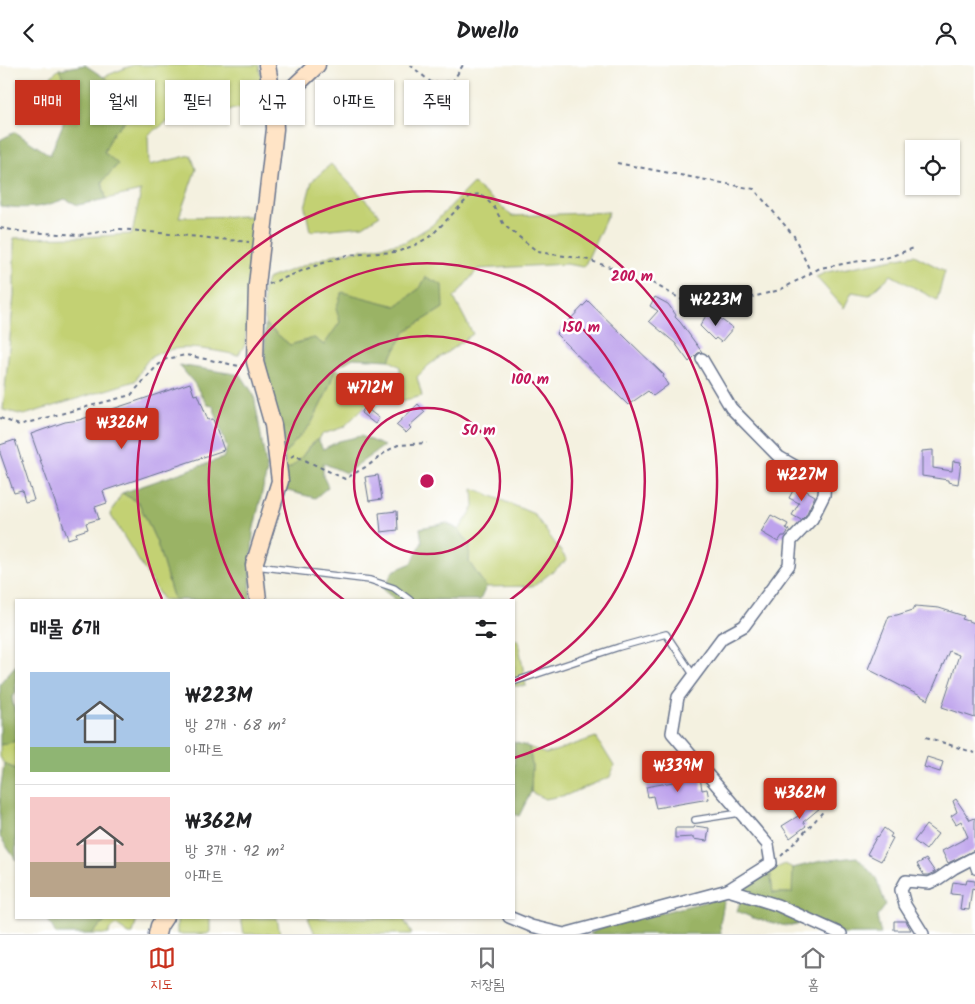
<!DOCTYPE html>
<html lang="ko">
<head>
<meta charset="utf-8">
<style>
	:root { --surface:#fff; --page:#f2f2f2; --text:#202124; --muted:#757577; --line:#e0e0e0; --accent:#c8321e }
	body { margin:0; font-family:Kalam,"Poor Story",sans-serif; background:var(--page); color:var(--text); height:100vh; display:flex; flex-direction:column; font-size:19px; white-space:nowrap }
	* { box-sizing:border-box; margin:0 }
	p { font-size:16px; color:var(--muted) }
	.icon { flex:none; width:28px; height:28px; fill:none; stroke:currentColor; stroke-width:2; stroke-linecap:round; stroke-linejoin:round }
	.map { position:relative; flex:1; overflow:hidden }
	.drawer { position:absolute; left:15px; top:534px; width:500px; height:320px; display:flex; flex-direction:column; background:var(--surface); border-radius:0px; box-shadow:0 1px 4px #0004 }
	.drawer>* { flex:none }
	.banner { position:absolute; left:15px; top:15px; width:500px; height:45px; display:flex; gap:10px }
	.buttons { position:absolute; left:905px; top:75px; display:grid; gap:10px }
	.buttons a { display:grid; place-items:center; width:55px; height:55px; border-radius:0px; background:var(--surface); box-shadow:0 1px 4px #0004; font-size:25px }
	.price { position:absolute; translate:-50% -42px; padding:0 11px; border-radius:5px; background:var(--accent); color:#fff; font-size:16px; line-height:32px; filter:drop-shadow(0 1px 2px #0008) }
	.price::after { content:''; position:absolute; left:50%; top:30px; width:15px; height:11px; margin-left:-8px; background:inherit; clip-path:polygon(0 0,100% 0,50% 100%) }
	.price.active { background:#222; color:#fff }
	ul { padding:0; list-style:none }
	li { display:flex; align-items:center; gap:15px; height:125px; padding:0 15px }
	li+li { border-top:1px solid var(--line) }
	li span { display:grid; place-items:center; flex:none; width:140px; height:100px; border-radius:0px; color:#555 }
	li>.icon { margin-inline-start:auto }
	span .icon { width:60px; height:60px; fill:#fffc; stroke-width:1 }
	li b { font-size:21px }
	h2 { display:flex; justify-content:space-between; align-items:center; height:60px; padding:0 15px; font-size:21px }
	.chip { padding:0 18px; border-radius:0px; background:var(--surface); box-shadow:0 1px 4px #0004; font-size:18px; line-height:45px }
	.chip.active { background:var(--accent); color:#fff }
	header { display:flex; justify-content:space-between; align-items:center; height:65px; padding:0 15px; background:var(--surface); font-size:22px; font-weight:600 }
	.tabs { display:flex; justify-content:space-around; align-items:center; height:70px; border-top:1px solid var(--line); background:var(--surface); font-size:14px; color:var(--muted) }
	.tabs a { display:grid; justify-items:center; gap:2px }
	.tabs .active { color:var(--accent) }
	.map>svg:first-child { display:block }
	.green { fill:#c3d173; stroke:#6f8068 }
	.forest { fill:#9ab365; stroke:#5a7162 }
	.building { fill:#bda2ec }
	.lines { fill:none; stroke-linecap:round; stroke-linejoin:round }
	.lane-casing { stroke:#67738c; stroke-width:8 }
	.street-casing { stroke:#67738c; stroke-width:14 }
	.secondary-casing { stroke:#67738c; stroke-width:19 }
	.path { stroke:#67738c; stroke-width:2; stroke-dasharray:4 4; stroke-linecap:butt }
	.lane { stroke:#fff; stroke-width:5.5 }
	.street { stroke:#fff; stroke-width:11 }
	.secondary { stroke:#ffe4c6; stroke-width:16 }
	.ring { fill:none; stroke:#c2185b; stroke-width:2.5 }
	.centre { fill:#c2185b; stroke:#fff; stroke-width:2.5 }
	.ring-label { font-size:15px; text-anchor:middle; font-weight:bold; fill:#c2185b; stroke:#fff; stroke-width:5; stroke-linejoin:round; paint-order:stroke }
</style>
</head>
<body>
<header><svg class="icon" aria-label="back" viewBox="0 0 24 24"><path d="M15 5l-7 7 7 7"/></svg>Dwello<svg class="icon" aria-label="person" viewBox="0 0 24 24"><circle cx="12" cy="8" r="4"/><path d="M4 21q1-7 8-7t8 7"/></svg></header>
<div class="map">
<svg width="975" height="869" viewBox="0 0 975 869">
	<rect width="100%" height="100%" fill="#fff"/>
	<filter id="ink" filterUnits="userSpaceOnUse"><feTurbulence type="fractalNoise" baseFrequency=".02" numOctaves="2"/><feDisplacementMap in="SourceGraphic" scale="10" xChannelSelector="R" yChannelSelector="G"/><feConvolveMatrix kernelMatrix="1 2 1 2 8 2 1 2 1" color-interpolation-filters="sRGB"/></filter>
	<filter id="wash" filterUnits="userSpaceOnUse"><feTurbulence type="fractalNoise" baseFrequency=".0096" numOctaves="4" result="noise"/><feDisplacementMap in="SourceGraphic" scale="20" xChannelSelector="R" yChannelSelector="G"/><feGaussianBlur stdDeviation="1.12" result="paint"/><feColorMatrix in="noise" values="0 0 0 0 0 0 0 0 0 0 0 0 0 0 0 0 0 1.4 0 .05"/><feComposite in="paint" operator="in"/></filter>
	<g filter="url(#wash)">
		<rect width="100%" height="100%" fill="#f4f1e0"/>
		<g class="green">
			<path d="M133,0H259L264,34L254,41L222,46L216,24L207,25L182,47L148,70L149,100L191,90L196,104L179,152L256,151L245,280L238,290C209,285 176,276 150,293C144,298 139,310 135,316L24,350L3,345L14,230V173L84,172L132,169L141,126L106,134L102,117L118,99L104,88L113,68L127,53L117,21L103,12Z"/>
			<polygon points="59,4 68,24 64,39 32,30"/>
			<polygon points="331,99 380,150 363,161 310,166 305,142 312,116"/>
			<polygon points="473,118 512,151 609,147 584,202 566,199 478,204 454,233 473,269 429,300 417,312 422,331 401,336 400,302 389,295 406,266 443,243 426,212 420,223 396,241 342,228 341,257 324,280 314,273 290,280 265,259 263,226 267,214 332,190 405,177 431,161"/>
			<polygon points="914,190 945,206 937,235 891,210 869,230 852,227 844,243 816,212 827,207"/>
			<polygon points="336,303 371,335 344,362 323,369 308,383 296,400 286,405 284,389 311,359 326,329"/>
			<polygon points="473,423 534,449 567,495 534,521 486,522 469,497 470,480 459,465 474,442"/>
			<polygon points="122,428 139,438 157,478 174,535 163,535 110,449"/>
			<polygon points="514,574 518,574 526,621 514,621"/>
			<polygon points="596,672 614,701 610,712 567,730 545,734 531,727 532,700 529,682 546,689"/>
			<polygon points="16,676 16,704 4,699 0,692 0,680"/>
			<polygon points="785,799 793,803 793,828 773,828 770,806"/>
			<polygon points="105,853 137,853 133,869 129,869 116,860 109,865 109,869 91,869 105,857"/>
			<polygon points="177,853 210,853 210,867 207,869 177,869"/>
			<polygon points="241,853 277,853 280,869 244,869"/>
			<polygon points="308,853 403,853 412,869 315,869"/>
		</g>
		<g class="forest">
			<path d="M85,0L117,21L127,53L113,68L104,87L118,99L102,117L106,134L78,140L65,134C38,144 28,144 0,141V75L15,67L50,90L63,59L64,39L68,24L59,4Z"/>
			<polygon points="426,212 442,220 443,243 406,266 389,295 353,293 336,303 326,329 311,359 284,389 265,307 265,259 290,280 314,273 324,280 340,257 336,244 342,227 396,241 420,223"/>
			<polygon points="179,300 241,310 254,330 267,406 253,467 250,535 174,535 157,478 139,438 122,428 223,393 227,383 213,341 207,340 194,318"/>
			<path d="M361,371L384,381L346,408L323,398V411L328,422L315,433L284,425L286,405C300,398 305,385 318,374L323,384L339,376Z"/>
			<polygon points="447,458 459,465 470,480 469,497 486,522 480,535 396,535 383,525 393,506 412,498 422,477 420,463"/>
			<polygon points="16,600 16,628 12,633 16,652 16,676 0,680 0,618"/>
			<polygon points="514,677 529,682 532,700 531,727 519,751 514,749"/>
			<polygon points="4,699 16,704 16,795 0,772 0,727"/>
			<polygon points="857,792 876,813 886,840 877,852 881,869 825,869 802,858 786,861 753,853 737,846 746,818 770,806 773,828 792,828 793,803 821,796"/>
			<polygon points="725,832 720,859 721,869 589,869 603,862"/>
			<polygon points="47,853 105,853 105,857 91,869 56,869"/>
		</g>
		<g id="blocks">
			<g class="building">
				<polygon points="655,232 668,239 676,250 675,252 680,257 702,287 698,288 689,297 675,278 649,256 658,246 650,241"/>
				<polygon points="588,236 664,310 663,312 668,320 653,331 648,326 628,340 556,269"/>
				<polygon points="708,247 716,251 733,263 721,277 716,273 714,275 700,261"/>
				<polygon points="190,318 194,330 198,329 208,355 213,354 224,385 103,426 107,438 95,442 99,454 86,458 88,464 76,468 77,471 68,474 31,369 65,357 79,355 143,334"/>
				<polygon points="418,339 425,347 409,361 411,363 406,368 396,360"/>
				<polygon points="365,342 379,353 375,359 361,348"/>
				<polygon points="15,375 34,435 25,437 22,426 14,428 0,388 0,380"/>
				<polygon points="933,385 933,403 952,406 953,396 961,397 958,419 948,417 948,415 922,411 922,386"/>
				<polygon points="378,410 382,434 369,436 365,412"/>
				<polygon points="796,420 815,431 806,450 801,455 792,450 799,438 789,433"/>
				<polygon points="397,446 398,465 381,467 379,448"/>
				<polygon points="771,450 788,459 786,463 789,465 785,471 782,471 778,477 761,467"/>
				<polygon points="915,541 939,543 964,551 962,554 975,558 975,653 942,642 959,590 949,586 928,635 868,604 889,551 897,550 913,545"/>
				<polygon points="927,692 943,697 940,707 924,702"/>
				<polygon points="700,712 702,725 707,724 709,734 656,743 653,731 648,732 646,722"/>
				<polygon points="956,734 970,755 975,753 975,785 948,798 942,786 968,772 961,756 956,759 951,751 957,747 953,736"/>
				<polygon points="806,737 811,743 818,739 820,743 803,757 806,761 790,773 782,761 803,748 798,743"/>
				<polygon points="926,760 938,769 926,785 914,776"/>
				<polygon points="695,761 709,763 707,776 693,774 693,772 675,773 675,763 694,763"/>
				<polygon points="884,763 892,769 890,772 893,773 881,796 867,789 877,771 878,772"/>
				<polygon points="926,794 935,807 928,810 924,810 917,799"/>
				<polygon points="967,815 975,816 975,824 972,823 969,845 960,844 962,830 951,829 953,817 966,819"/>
				<polygon points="894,856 906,856 911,865 894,865"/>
			</g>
		</g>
	</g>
	<g filter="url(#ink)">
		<use href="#blocks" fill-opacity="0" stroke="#67738c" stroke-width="1"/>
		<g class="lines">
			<defs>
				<g id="lane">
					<polyline points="256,501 370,515 394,523 410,535"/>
					<polyline points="516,616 619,582 666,569 694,611"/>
					<polyline points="695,755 740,748"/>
					<polyline points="971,794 975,806"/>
				</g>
				<g id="street">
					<polyline points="702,294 731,343 779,392 825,418 824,430 812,454 791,476 789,500 744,561 722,573 678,632 672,668 768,780 771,798 728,825 777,840 841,869"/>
					<polyline points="509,852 531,861 564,869 728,825"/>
					<polyline points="923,869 905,840 901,825 906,816 929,818 938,814 954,803 975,792"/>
				</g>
				<g id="secondary">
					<polyline points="274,41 317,0"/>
					<polyline points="258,535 254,500 280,416 273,360 255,297 257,220 275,64 274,41 267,0"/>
					<polyline points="157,869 159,861 165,852"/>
				</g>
			</defs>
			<use href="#lane" class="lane-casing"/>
			<use href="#street" class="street-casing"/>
			<use href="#secondary" class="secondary-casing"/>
			<g class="path">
				<polyline points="410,0 432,18 453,16 463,0"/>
				<polyline points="617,98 754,124 794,171 811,208"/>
				<polyline points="0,163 25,167 80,170 120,164 249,177"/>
				<polyline points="269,219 309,203 347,190 397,187 415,180 431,171 471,130 481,129 494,142 504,160 538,187 585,194 644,213 691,240 721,240 780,225 820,203 865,195 886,193 914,183"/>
				<polyline points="0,353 19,360 131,330 156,302 166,294 186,290 239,301 243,300"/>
				<polyline points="291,392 294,390 345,414 369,400 387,386 398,380 427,378"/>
				<polyline points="926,672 975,688"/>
				<path d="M781,791C786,787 823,748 824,745C827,735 828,723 830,713"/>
			</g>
			<use href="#lane" class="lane"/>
			<use href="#street" class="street"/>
			<use href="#secondary" class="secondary"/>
		</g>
	</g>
	<g class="ring">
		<circle cx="427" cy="416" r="73"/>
		<path d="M344 535A145 145 0 1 1 510 535"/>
		<path d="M244 535A218 218 0 1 1 514 616"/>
		<path d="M162 534A290 290 0 1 1 514 693"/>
	</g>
	<circle cx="427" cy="416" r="8" class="centre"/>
	<g class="ring-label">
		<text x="632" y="216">200 m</text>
		<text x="581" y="267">150 m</text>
		<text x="530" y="319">100 m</text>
		<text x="479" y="370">50 m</text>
	</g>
</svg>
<div class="buttons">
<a><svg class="icon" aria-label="locate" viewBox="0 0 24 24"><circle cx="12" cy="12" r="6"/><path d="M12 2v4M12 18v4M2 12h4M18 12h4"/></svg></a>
</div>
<b class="price active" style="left:716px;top:262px">₩223M</b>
<b class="price" style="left:370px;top:350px">₩712M</b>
<b class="price" style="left:122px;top:385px">₩326M</b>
<b class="price" style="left:802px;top:437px">₩227M</b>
<b class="price" style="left:678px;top:728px">₩339M</b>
<b class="price" style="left:800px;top:755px">₩362M</b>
<div class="banner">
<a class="chip active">매매</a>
<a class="chip">월세</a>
<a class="chip">필터</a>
<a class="chip">신규</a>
<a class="chip">아파트</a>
<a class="chip">주택</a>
</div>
<section class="drawer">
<h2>매물 6개<svg class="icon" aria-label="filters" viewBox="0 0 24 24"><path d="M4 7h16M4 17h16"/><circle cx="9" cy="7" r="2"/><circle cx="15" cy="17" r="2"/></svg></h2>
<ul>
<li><span style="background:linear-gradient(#a9c7e8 75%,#8fb573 0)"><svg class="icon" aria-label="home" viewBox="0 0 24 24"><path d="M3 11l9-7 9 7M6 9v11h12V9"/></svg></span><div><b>₩223M</b><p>방 2개 · 68 m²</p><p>아파트</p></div></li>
<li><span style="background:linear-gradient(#f6c9c9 65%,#b9a48a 0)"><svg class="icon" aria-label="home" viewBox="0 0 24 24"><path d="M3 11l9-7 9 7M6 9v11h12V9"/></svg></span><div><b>₩362M</b><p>방 3개 · 92 m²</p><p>아파트</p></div></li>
</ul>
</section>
</div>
<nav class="tabs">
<a class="active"><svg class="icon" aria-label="map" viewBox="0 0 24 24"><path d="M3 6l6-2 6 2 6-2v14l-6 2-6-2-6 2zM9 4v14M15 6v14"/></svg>지도</a>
<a><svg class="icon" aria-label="saved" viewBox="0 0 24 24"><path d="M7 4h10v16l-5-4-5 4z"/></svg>저장됨</a>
<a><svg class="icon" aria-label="home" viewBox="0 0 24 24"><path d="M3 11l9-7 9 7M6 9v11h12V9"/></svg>홈</a>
</nav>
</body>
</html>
